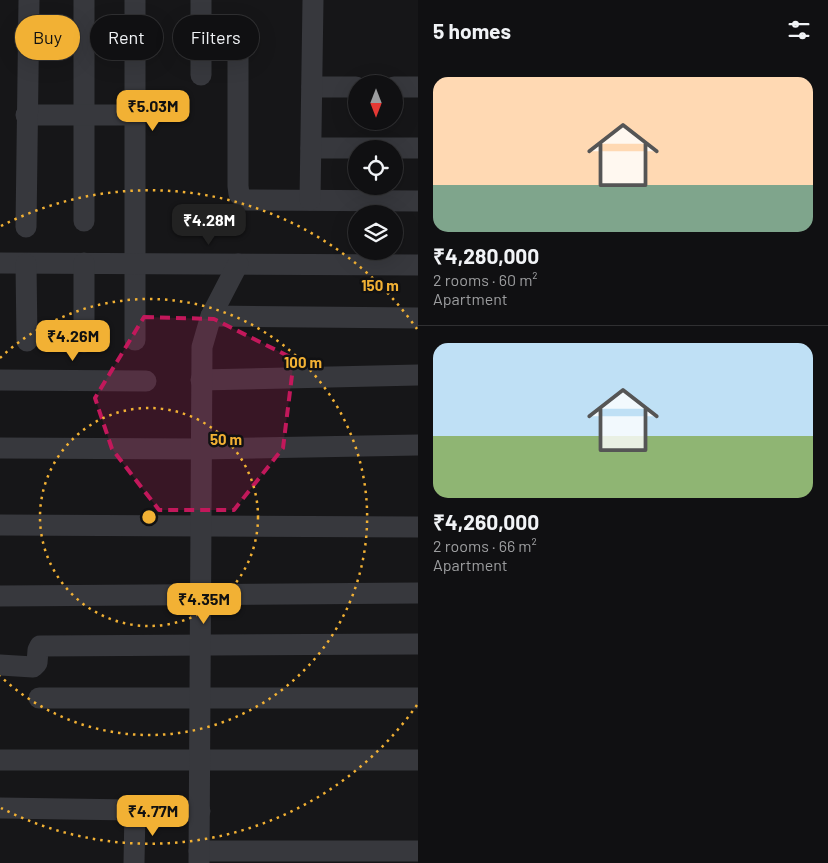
<!DOCTYPE html>
<html lang="en">
<head>
<meta charset="utf-8">
<style>
	:root { --surface:#101012; --page:#19191b; --text:#f1f3f6; --muted:#9c9d9f; --line:#303032; --accent:#f2b134 }
	body { margin:0; font-family:Barlow,sans-serif; background:var(--page); color:var(--text); height:100vh; display:flex; flex-direction:column; font-size:19px; white-space:nowrap }
	* { box-sizing:border-box; margin:0 }
	p { font-size:16px; color:var(--muted) }
	.icon { flex:none; width:28px; height:28px; fill:none; stroke:currentColor; stroke-width:2; stroke-linecap:round; stroke-linejoin:round }
	.map { position:relative; flex:1; overflow:hidden }
	.side { display:flex; flex-direction:column; background:var(--surface); width:410px }
	.side>* { flex:none }
	.guide { position:absolute; left:15px; top:15px; width:328px; height:45px; display:flex; gap:10px }
	.needle { width:32px; rotate:180deg }
	.tools { position:absolute; left:348px; top:75px; display:grid; gap:10px }
	.tools a { display:grid; place-items:center; width:55px; height:55px; border-radius:50%; background:var(--surface); box-shadow:0 5px 20px #0002,0 0 0 1px var(--line); font-size:25px }
	.price { position:absolute; translate:-50% -42px; padding:0 11px; border-radius:10px; background:var(--accent); color:#111; font-size:16px; line-height:32px; filter:drop-shadow(0 1px 2px #0008) }
	.price::after { content:''; position:absolute; left:50%; top:30px; width:15px; height:11px; margin-left:-8px; background:inherit; clip-path:polygon(0 0,100% 0,50% 100%) }
	.price.selected { background:#222; color:#fff }
	ul { padding:0; list-style:none }
	li { display:grid; align-content:center; gap:10px; height:265px; padding:0 15px }
	li+li { border-top:1px solid var(--line) }
	li span { display:grid; place-items:center; height:155px; border-radius:15px; color:#555 }
	li>.icon { margin-inline-start:auto }
	span .icon { width:90px; height:90px; fill:#fffc; stroke-width:1 }
	li b { font-size:21px }
	h2 { display:flex; justify-content:space-between; align-items:center; height:60px; padding:0 15px; font-size:21px }
	.pill { padding:0 18px; border-radius:22px; background:var(--surface); box-shadow:0 5px 20px #0002,0 0 0 1px var(--line); font-size:18px; line-height:45px }
	.pill.selected { background:var(--accent); color:#111 }
	main { display:flex; flex:1; min-height:0 }
	.map>svg:first-child { display:block }
	.lines { fill:none; stroke-linecap:round; stroke-linejoin:round }
	.minor { stroke:#37383d; stroke-width:21 }
	.marked { fill:#c2185b; fill-opacity:0.2; stroke:#c2185b; stroke-width:4; stroke-dasharray:10 6; stroke-linejoin:round }
	.ring { fill:none; stroke:#f2b134; stroke-width:2.5; stroke-dasharray:2.5 5 }
	.centre { fill:#f2b134; stroke:#111113; stroke-width:2.5 }
	.ring-label { font-size:15px; text-anchor:middle; font-weight:bold; fill:#f2b134; stroke:#111113; stroke-width:5; stroke-linejoin:round; paint-order:stroke }
</style>
</head>
<body>
<main>
<div class="map">
<svg width="418" height="863" viewBox="0 0 418 863">
	<rect width="100%" height="100%" fill="#161618"/>
	<g class="lines">
		<g class="minor">
			<polyline points="84,0 84,221"/>
			<polyline points="135,0 135,340"/>
			<polyline points="201,0 201,75"/>
			<polyline points="238,25 238,186 239,194 245,200 418,201"/>
			<polyline points="312,87 356,87"/>
			<polyline points="394,87 418,87"/>
			<polyline points="26,115 135,115"/>
			<polyline points="311,148 418,148"/>
			<polyline points="310,200 313,0"/>
			<polyline points="26,227 29,0"/>
			<polyline points="0,263 418,265"/>
			<polyline points="84,263 84,342"/>
			<polyline points="26,264 27,341"/>
			<polyline points="211,316 418,318"/>
			<polyline points="0,380 146,381"/>
			<polyline points="201,380 418,375"/>
			<polyline points="0,448 200,449 418,445"/>
			<polyline points="0,525 418,527"/>
			<polyline points="0,596 418,593"/>
			<polyline points="0,665 33,667 37,663 38,650 40,646 418,644"/>
			<polyline points="39,698 418,698"/>
			<polyline points="0,760 418,760"/>
			<polyline points="0,808 200,811"/>
			<polyline points="199,851 418,851"/>
			<polyline points="134,863 135,810"/>
			<polyline points="199,863 202,347 211,316 238,264"/>
		</g>
	</g>
	<path class="marked" d="M144,317L214,319L294,359L283,448L234,510H159L112,449L95,398Z"/>
	<g class="ring">
		<circle cx="149" cy="517" r="109"/>
		<path d="M0 358A218 218 0 1 1 0 676"/>
		<path d="M417 705A327 327 0 0 1 1 808M1 226A327 327 0 0 1 417 329"/>
	</g>
	<circle cx="149" cy="517" r="8" class="centre"/>
	<g class="ring-label">
		<text x="380" y="291">150 m</text>
		<text x="303" y="368">100 m</text>
		<text x="226" y="445">50 m</text>
	</g>
</svg>
<div class="tools">
<a><svg class="needle" viewBox="-14 -14 28 28"><path d="M0-13l5 13h-10z" fill="#e53935"/><path d="M0 13l5-13h-10z" fill="#9c9d9f"/></svg></a>
<a><svg class="icon" aria-label="locate" viewBox="0 0 24 24"><circle cx="12" cy="12" r="6"/><path d="M12 2v4M12 18v4M2 12h4M18 12h4"/></svg></a>
<a><svg class="icon" aria-label="layers" viewBox="0 0 24 24"><path d="M12 4l9 5-9 5-9-5zM3 14l9 5 9-5"/></svg></a>
</div>
<b class="price" style="left:153px;top:132px">₹5.03M</b>
<b class="price selected" style="left:209px;top:246px">₹4.28M</b>
<b class="price" style="left:73px;top:362px">₹4.26M</b>
<b class="price" style="left:204px;top:625px">₹4.35M</b>
<b class="price" style="left:153px;top:837px">₹4.77M</b>
<div class="guide">
<a class="pill selected">Buy</a>
<a class="pill">Rent</a>
<a class="pill">Filters</a>
</div>
</div>
<section class="side">
<h2>5 homes<svg class="icon" aria-label="filters" viewBox="0 0 24 24"><path d="M4 7h16M4 17h16"/><circle cx="9" cy="7" r="2"/><circle cx="15" cy="17" r="2"/></svg></h2>
<ul>
<li><span style="background:linear-gradient(#ffd9b3 70%,#7fa58c 0)"><svg class="icon" aria-label="home" viewBox="0 0 24 24"><path d="M3 11l9-7 9 7M6 9v11h12V9"/></svg></span><div><b>₹4,280,000</b><p>2 rooms · 60 m²</p><p>Apartment</p></div></li>
<li><span style="background:linear-gradient(#bfe0f5 60%,#8fb573 0)"><svg class="icon" aria-label="home" viewBox="0 0 24 24"><path d="M3 11l9-7 9 7M6 9v11h12V9"/></svg></span><div><b>₹4,260,000</b><p>2 rooms · 66 m²</p><p>Apartment</p></div></li>
</ul>
</section>
</main>
</body>
</html>
